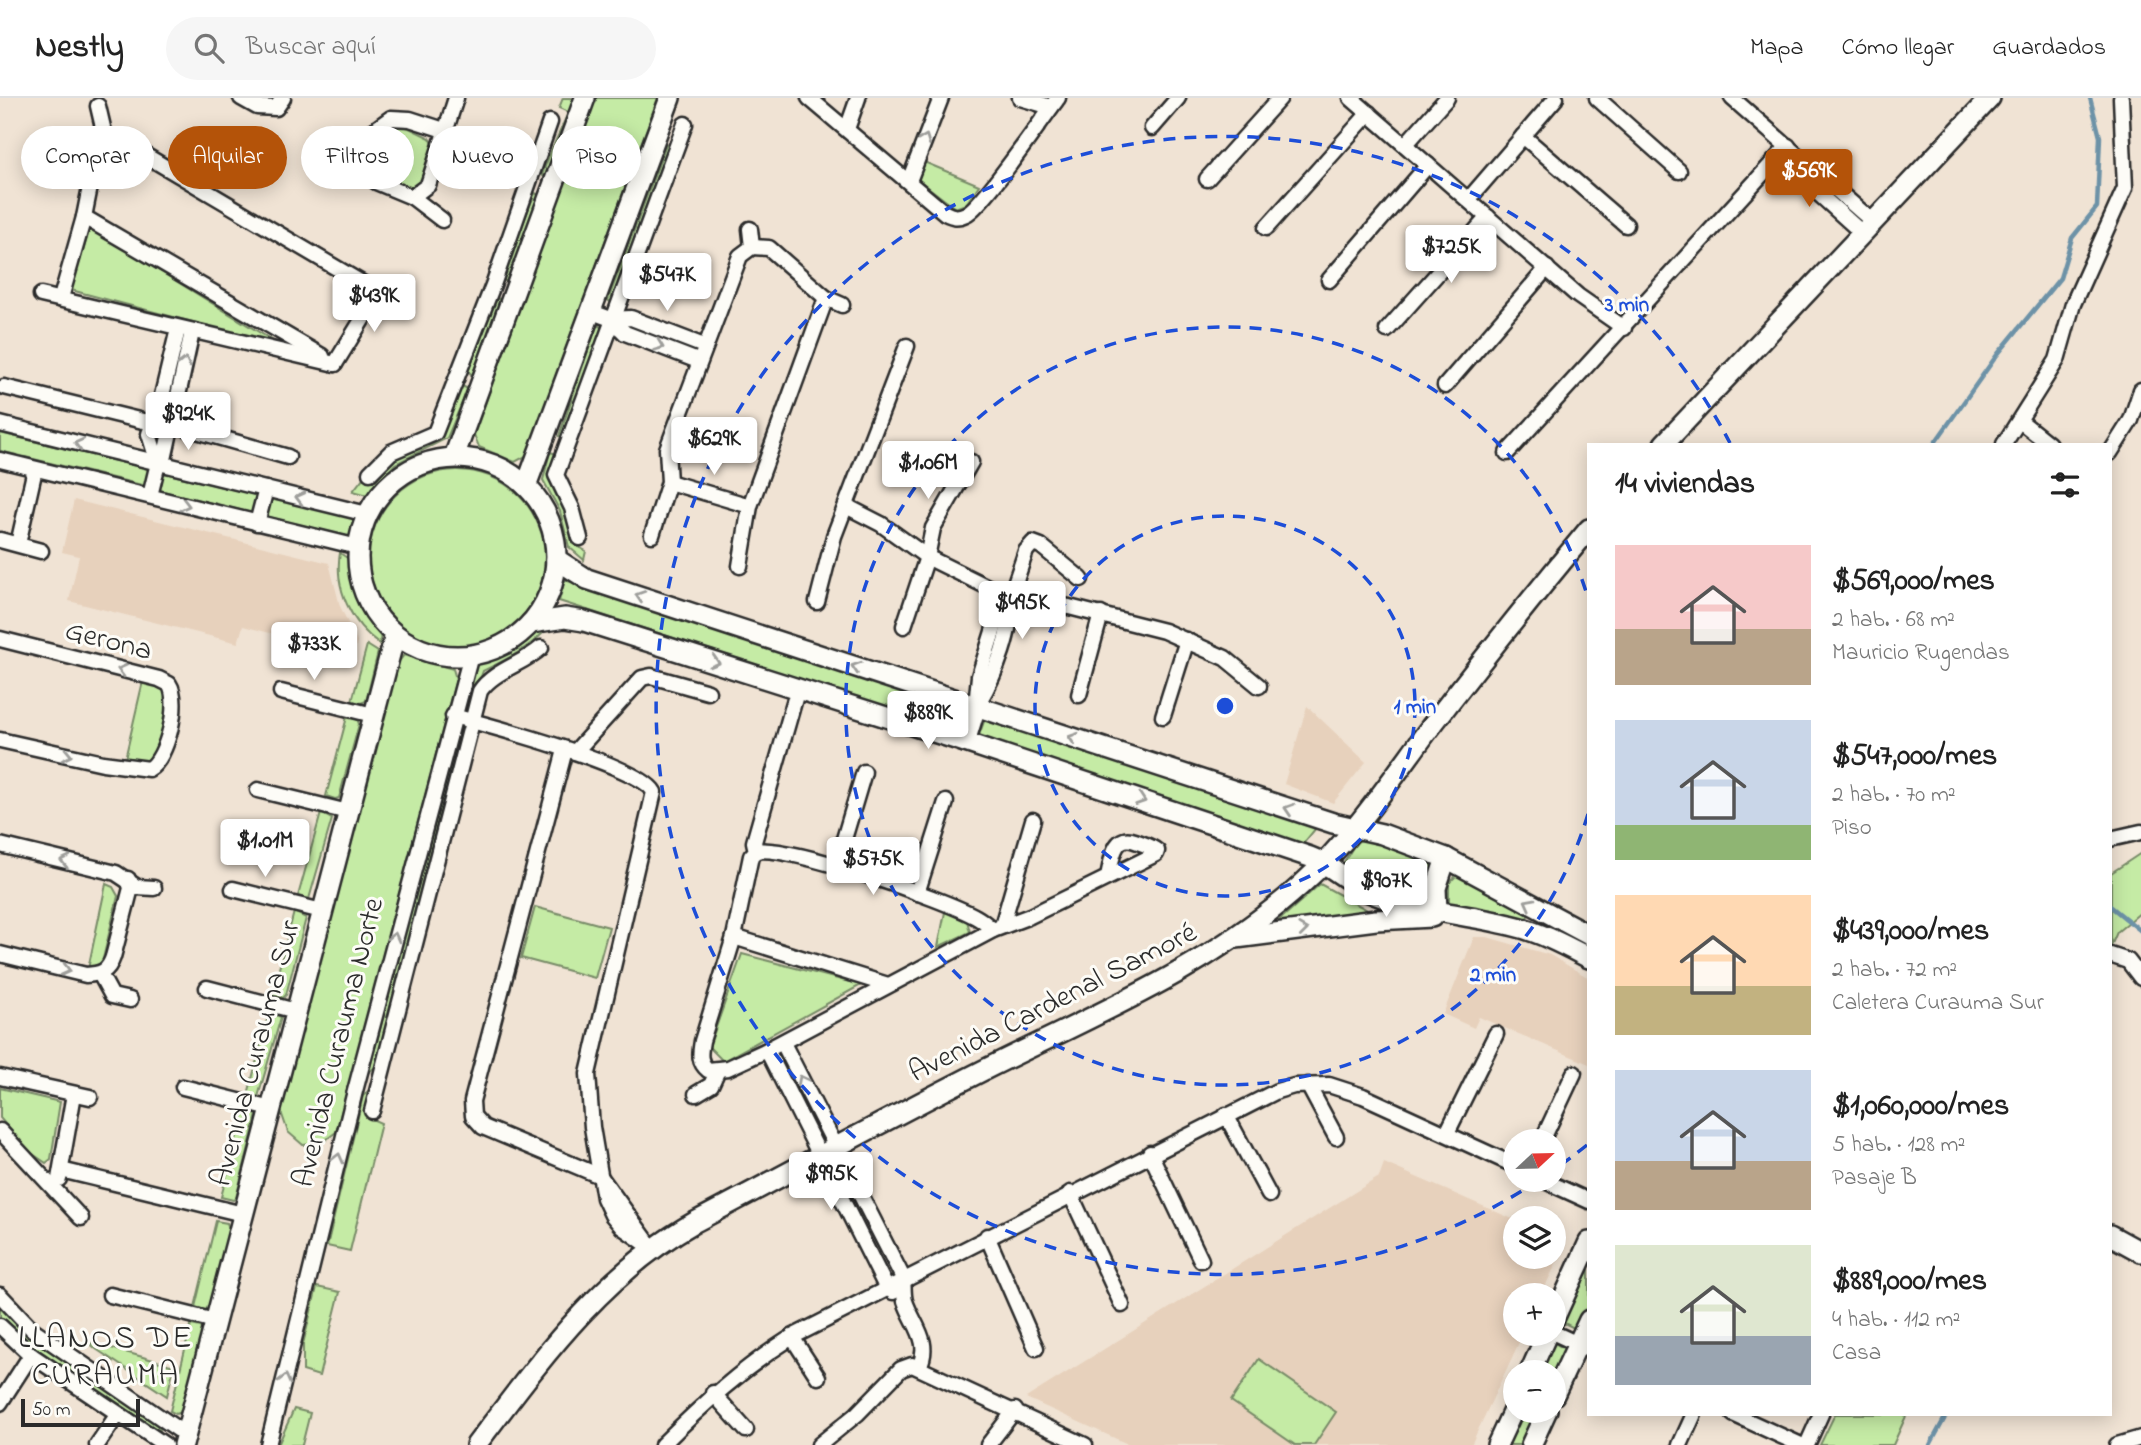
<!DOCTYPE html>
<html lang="es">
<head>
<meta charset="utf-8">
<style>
	:root { --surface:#fff; --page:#f6f6f6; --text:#222; --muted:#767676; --line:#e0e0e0; --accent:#b45309 }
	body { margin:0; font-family:"Indie Flower",sans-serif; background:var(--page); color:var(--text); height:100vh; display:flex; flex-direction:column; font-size:26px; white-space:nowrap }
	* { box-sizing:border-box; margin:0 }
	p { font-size:23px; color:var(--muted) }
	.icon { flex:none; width:38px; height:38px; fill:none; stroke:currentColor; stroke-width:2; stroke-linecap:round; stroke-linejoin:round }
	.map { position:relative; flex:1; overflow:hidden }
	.side { position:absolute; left:1587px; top:345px; width:525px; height:973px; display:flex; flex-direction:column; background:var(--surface); border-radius:0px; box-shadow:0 4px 18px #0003 }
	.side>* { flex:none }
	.top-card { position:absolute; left:21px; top:28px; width:665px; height:63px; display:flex; gap:14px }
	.needle { width:46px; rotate:68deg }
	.fabs { position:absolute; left:1503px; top:1031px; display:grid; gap:14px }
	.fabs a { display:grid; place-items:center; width:63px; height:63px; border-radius:50%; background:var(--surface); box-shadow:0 4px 18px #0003; font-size:35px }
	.scale { position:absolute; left:21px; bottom:18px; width:119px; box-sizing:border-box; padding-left:7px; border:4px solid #2b2b2b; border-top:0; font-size:19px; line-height:24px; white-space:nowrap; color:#2b2b2b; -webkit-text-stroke:5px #fdfcf7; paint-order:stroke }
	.price { position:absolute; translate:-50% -60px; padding:0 16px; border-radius:7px; background:#fff; color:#222; font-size:23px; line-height:46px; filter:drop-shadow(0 2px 4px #0008) }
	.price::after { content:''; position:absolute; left:50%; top:42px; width:21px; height:16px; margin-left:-10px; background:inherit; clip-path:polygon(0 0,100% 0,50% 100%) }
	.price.selected { background:var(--accent); color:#fff }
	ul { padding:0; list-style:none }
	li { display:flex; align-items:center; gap:21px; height:175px; padding:0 28px }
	li span { display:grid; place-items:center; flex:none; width:196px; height:140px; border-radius:0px; color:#555 }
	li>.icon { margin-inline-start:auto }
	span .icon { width:84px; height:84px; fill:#fffc; stroke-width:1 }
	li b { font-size:30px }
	h2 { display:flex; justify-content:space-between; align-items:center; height:84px; padding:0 28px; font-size:30px }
	.pill { padding:0 24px; border-radius:32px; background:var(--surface); box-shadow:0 4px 18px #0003; font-size:24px; line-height:63px }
	.pill.selected { background:var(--accent); color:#fff }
	header { display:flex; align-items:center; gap:42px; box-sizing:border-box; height:98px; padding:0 35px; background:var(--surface); border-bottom:2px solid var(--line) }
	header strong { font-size:33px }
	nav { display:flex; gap:38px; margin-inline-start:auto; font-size:24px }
	.search { width:490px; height:63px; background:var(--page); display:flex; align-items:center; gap:18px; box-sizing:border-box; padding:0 24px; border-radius:38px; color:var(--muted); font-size:26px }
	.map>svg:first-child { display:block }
	.built { fill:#e7d1bc }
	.green { fill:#c5eba5; stroke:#788b68; stroke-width:2 }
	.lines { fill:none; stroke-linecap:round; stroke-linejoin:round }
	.stream { stroke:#6d92a7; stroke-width:4.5 }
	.street-casing { stroke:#2b2b2b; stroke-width:19 }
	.secondary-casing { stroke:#2b2b2b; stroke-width:24 }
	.street { stroke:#fdfcf7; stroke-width:14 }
	.secondary { stroke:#fdfcf7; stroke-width:19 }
	.oneway { stroke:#9e9e9b }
	.ring { fill:none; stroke:#1d4ed8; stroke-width:3.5; stroke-dasharray:12 9 }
	.labels { text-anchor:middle; stroke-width:6; stroke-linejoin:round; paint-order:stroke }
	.street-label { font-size:30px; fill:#2b2b2b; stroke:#fdfcf7 }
	.neighbourhood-label { font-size:32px; letter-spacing:2px; fill:#2b2b2b; stroke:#fdfcf7 }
	.centre { fill:#1d4ed8; stroke:#fdfcf7; stroke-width:3.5 }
	.ring-label { font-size:21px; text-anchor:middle; font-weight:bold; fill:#1d4ed8; stroke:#fdfcf7; stroke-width:6; stroke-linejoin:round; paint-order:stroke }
</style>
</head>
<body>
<header>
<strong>Nestly</strong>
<div class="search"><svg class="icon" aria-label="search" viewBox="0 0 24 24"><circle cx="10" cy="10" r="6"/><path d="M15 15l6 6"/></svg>Buscar aquí</div>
<nav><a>Mapa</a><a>Cómo llegar</a><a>Guardados</a></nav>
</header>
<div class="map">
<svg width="2141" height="1347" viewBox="0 0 2141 1347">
	<rect width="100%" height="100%" fill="#f0e3d4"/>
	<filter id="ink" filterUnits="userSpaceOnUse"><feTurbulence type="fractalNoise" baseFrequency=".0143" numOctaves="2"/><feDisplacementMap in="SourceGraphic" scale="14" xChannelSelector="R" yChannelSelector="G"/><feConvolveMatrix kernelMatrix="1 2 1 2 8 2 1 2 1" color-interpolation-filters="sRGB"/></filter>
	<g filter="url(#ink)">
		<g class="built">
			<polygon points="74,402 329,465 340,508 357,544 354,557 243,528 238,545 69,503 79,458 62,454"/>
			<polygon points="1307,608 1366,664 1333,705 1284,686"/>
			<polygon points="1474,839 1487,839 1550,857 1589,880 1589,966 1479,919 1474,930 1443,916"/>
			<polygon points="1384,1065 1515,1122 1516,1158 1554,1158 1554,1139 1566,1145 1541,1197 1516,1197 1516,1236 1523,1236 1471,1347 1130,1347 1026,1300 1379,1079"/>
		</g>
		<g class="green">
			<path d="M563,0H571L573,3L546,80L542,77C549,54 560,36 568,14L559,10Z"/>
			<polygon points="595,0 658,0 526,358 515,364 479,349 474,337"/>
			<path d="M403,27L430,40L435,49L420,86L407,91L378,77L370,63C376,42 379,29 403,27Z"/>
			<polygon points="666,46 671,50 612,206 608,202"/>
			<polygon points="924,64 979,87 966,106 955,110 915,79"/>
			<polygon points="535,95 541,98 506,184 502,180"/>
			<polygon points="90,130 280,247 71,192"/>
			<polygon points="497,200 503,203 472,277 468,273"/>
			<polygon points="597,227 603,230 564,338 559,338"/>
			<polygon points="462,288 468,291 447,340 395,366 368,397 353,393 367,375 376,382 391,360 442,335"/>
			<polygon points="0,335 149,371 146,388 0,353"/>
			<polygon points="550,354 557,356 574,426 569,428 573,446 586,453 584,462 569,449 560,413 543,382"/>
			<circle cx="457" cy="460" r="88"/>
			<polygon points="164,375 257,397 252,415 159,392"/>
			<polygon points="269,399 355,421 350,439 265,418"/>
			<path d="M340,455L350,462L360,498L381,531L380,546C351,526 334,490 340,455Z"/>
			<polygon points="565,482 960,614 955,631 559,503"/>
			<path d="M540,529L544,534C526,552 507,561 483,573L474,599L467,597L477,565L520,546Z"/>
			<polygon points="367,547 378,554 366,603 361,605 352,603"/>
			<polygon points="404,557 453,571 456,581 336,1034 322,1045 303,1047 288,1034 281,1014 395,568"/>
			<polygon points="143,583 164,590 171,600 154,661 150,665 125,661"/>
			<polygon points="347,619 357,621 359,626 339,700 335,701 326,698"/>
			<polygon points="985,621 1316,730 1303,746 978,640"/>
			<polygon points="462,632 464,635 380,965 369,974 456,633"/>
			<polygon points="321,715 332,721 309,801 298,798"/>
			<path d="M1367,740L1437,765L1430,803C1399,795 1364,792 1343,766L1356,744Z"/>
			<polygon points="2141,755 2141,814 2117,834 2111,848 2111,775"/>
			<polygon points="1459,775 1529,815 1527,820 1522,821 1449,806 1449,785"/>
			<polygon points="106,786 113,789 118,798 102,865 88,871"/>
			<polygon points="1320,786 1373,815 1265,835"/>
			<polygon points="535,809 609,829 595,880 521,860"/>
			<polygon points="946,809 965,815 970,834 938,849"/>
			<polygon points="294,814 306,820 286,897 283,900 272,897"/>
			<polygon points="742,856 861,887 723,963 709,949"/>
			<polygon points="269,914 281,919 258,999 248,997"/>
			<polygon points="375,986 367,1019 381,1025 350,1153 327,1148 363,998"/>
			<polygon points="0,990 60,1004 51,1061 46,1065 27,1052 0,1020"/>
			<polygon points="244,1011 257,1017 236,1100 233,1102 221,1099"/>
			<polygon points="216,1123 227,1125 229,1131 210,1209 205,1212 195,1209"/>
			<polygon points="1589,1161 1589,1209 1578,1232 1560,1223"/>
			<polygon points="317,1189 340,1194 319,1278 303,1273 303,1246"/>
			<polygon points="0,1207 36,1243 157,1325 160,1332 158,1334 30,1249 0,1220"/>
			<polygon points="191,1227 201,1229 203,1234 182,1314 176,1316 170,1313"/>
			<polygon points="87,1243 174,1268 167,1298 96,1251"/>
			<polygon points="1551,1243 1568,1253 1554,1284 1554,1274 1536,1274"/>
			<polygon points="1259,1261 1336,1314 1314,1347 1295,1347 1231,1303"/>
			<polygon points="294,1311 310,1315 302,1347 278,1347"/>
			<polygon points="1518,1313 1541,1313 1524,1347 1502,1347"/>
			<polygon points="1835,1316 1907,1316 1893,1347 1820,1347"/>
		</g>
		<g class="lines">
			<g class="stream">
				<polyline points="1934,346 1997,257 2060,180 2072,140 2097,109 2100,39 2090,0"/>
				<polyline points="2110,808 2141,833"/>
				<polyline points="1930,1347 1947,1316"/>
			</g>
			<defs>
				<g id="street">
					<polyline points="241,0 257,9 276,10 283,0"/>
					<path d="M809,0L945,115C953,119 958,120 966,116C983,108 1042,21 1058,0"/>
					<polyline points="1020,0 1051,9"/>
					<polyline points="1351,0 1578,198 1624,230"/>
					<polyline points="1597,0 1679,73"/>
					<polyline points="1732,0 1872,123"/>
					<polyline points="1152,30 1178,0"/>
					<polyline points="847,31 858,0"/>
					<polyline points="105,38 116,40 367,188 373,195 373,204 335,266"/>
					<polyline points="1523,38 1626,127"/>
					<polyline points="1405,47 1447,0"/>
					<polyline points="1802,61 1810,88 1861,134"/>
					<polyline points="1207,81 1280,0"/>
					<polyline points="909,83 941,0"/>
					<polyline points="412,99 428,87 456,0"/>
					<polyline points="1468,102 1556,0"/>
					<polyline points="84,119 322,258"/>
					<polyline points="442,122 412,99 376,84 362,62 369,36 391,20 410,21 444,32"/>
					<polyline points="1266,130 1369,15"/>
					<polyline points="752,149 769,150 826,200"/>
					<polyline points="1329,182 1428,67"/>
					<polyline points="41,197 335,266"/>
					<polyline points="61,200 84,119 99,44 105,38 98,8"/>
					<polyline points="592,214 611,221 631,220 704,248"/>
					<polyline points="611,221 625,235 698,263"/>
					<polyline points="1387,232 1488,119"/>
					<polyline points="1445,288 1547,170"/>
					<polyline points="4,289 143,323 172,326 288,359"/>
					<polyline points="2020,323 2049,346"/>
					<polyline points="0,326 367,416"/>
					<polyline points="2004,346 2057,262 2073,206 2125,90 2121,0"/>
					<polyline points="1507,355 1788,48"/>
					<polyline points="2110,355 2131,322 2141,292"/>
					<polyline points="0,362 358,449"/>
					<polyline points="163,366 192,234"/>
					<polyline points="370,375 391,354 435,335 493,187 550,24"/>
					<polyline points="669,384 750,408"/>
					<polyline points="150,398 158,365 149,336 158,314 178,231"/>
					<polyline points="846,408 881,426 927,459 1010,500 1069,509 1164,533 1225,560 1259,588"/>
					<polyline points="257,425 266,391"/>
					<polyline points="652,437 669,384 667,351 740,158 752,149 750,131"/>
					<polyline points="580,440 572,410 556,377 685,26"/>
					<polyline points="0,442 41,453"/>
					<polyline points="18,446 35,371"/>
					<polyline points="740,468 750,408 826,200 842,207"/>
					<polyline points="817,504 834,438 907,248"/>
					<polyline points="904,528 927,459 933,430 971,364"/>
					<path d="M0,541L159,581L169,586C181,604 167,661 149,671L103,665L0,642"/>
					<path d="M798,590L754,744L756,753L751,758L734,839L702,943C700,955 698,964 708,972L728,970L767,952L993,832L1030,818L1156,756L1157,753C1151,748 1143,746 1135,743C1113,735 1112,763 1108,778"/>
					<polyline points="281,594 373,617"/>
					<polyline points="1079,597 1101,516"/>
					<path d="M979,604C996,575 1013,533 1010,500"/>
					<polyline points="976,608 979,578 1000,511 1010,500 1026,453 1033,445 1041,448 1081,481"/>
					<path d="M453,618C487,627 642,668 654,694L588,976L592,1029L604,1100L612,1117L622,1129L652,1150"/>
					<polyline points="1163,618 1187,542"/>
					<polyline points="565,652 472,1003 473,1018 483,1029 600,1078 647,1143"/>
					<polyline points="575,654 642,580 651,578 708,594"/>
					<polyline points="258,692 348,714"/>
					<polyline points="2110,741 2141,734"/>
					<polyline points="0,747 116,775 137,789 154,790"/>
					<path d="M756,753C787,746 944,801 976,819C982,822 987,827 993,832"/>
					<polyline points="836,768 864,674"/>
					<polyline points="233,791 322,813"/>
					<polyline points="917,795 946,704"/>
					<polyline points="1002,828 1033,722"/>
					<polyline points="734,839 888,887"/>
					<path d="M0,856L86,877C101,876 108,874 113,859L131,790L128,781"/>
					<polyline points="2110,857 2128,863 2141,880"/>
					<polyline points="100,876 112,898 130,902"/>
					<polyline points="207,890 296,913"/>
					<path d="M783,945L903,1180C904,1187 903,1196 905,1203C913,1227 932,1243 919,1269"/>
					<polyline points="767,952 886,1189 893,1194"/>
					<polyline points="0,979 90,999"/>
					<polyline points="1308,987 1336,1039"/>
					<polyline points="183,989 271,1011"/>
					<polyline points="696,996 711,987 717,974"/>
					<path d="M372,1013L480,593C493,573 523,566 541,550"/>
					<polyline points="1226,1017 1269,1097"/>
					<polyline points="0,1033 81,1120"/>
					<polyline points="1447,1035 1496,936"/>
					<polyline points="1542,1043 1574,975"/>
					<polyline points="1150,1055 1201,1162"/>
					<polyline points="61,1072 243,1116"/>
					<polyline points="59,1081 74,996"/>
					<polyline points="1543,1082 1589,1103"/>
					<polyline points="1070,1095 1122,1207"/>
					<polyline points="987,1138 1036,1250"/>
					<polyline points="0,1197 32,1231 186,1337"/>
					<polyline points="110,1197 215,1223"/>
					<polyline points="0,1228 31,1257 165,1347"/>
					<polyline points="1554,1235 1589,1251"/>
					<polyline points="792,1239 818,1279"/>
					<polyline points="713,1295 746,1332"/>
					<polyline points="0,1305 31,1257"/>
					<polyline points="1733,1316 1801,1347"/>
					<polyline points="97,1347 118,1316"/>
					<polyline points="268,1347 355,993 471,557"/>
					<path d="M662,1347C703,1306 743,1270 792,1239L1277,993L1294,988L1329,987L1363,998L1516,1068"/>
					<polyline points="819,1347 857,1316 901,1271 912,1267 1085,1347"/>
					<polyline points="988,1347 1015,1312"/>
					<polyline points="1680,1347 1694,1316"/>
					<polyline points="1807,1347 1821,1316"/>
					<polyline points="2117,1347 2141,1340"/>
				</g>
				<g id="secondary">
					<polyline points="1664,346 1990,0"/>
					<polyline points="454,359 585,0"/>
					<circle cx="457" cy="459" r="99"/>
					<polyline points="526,388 670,0"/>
					<polyline points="556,461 587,481 1333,725 1382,736 1446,760 1589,837"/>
					<path d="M531,525L565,520L584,523L965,644L1310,759C1333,767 1350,787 1374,796C1417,813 1465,816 1510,827C1538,833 1564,847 1589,860"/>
					<polyline points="965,644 976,608"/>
					<polyline points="1437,813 1436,790 1446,760"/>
					<polyline points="1236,840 1376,822 1432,819"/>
					<polyline points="2110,1137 2141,1154"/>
					<polyline points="1554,1221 1589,1144"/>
					<polyline points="1530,1274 1547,1236"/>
					<polyline points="1554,1297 1589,1222"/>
					<polyline points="183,1347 395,537"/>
					<path d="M476,1347C540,1263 601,1177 695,1124C794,1072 892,1018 992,968C1099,915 1212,868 1301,787C1350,743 1387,688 1426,635C1479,566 1533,498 1589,431"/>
					<polyline points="1497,1347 1516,1306"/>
					<polyline points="1531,1347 1547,1312"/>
				</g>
			</defs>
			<use href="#street" class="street-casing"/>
			<use href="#secondary" class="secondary-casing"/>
			<use href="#street" class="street"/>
			<use href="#secondary" class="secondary"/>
		</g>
		<defs><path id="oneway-chevron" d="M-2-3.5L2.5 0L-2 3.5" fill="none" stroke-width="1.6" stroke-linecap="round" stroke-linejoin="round" transform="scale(1.75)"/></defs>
		<g class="oneway">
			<use href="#oneway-chevron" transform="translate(925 41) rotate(-69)"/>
			<use href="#oneway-chevron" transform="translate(659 248) rotate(21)"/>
			<use href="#oneway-chevron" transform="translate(185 264) rotate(-76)"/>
			<use href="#oneway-chevron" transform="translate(79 346) rotate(-166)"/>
			<use href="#oneway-chevron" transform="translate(300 400) rotate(-166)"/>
			<use href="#oneway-chevron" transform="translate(185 407) rotate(14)"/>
			<use href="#oneway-chevron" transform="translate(640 498) rotate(-162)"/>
			<use href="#oneway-chevron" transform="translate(715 564) rotate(17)"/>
			<use href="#oneway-chevron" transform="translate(856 569) rotate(-162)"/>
			<use href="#oneway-chevron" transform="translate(122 572) rotate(-166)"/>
			<use href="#oneway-chevron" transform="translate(1073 640) rotate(-162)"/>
			<use href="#oneway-chevron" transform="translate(67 657) rotate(13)"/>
			<use href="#oneway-chevron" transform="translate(1141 702) rotate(19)"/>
			<use href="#oneway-chevron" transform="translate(1289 711) rotate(-162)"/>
			<use href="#oneway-chevron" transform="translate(65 763) rotate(-167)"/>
			<use href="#oneway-chevron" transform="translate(1529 805) rotate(-152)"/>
			<use href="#oneway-chevron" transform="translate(1303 832) rotate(-7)"/>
			<use href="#oneway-chevron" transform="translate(394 839) rotate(-76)"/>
			<use href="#oneway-chevron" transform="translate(66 872) rotate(14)"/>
			<use href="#oneway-chevron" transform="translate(802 982) rotate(-117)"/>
			<use href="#oneway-chevron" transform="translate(338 1060) rotate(-76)"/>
			<use href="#oneway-chevron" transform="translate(285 1281) rotate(-76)"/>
		</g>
	</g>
	<g class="ring">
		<circle cx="1225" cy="608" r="190"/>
		<path d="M1588 716A379 379 0 1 1 1588 500"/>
		<path d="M1587 1047A569 569 0 0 1 1555 1071M1539 1082A569 569 0 1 1 1730 345"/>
	</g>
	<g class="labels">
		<g class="street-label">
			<text transform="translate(109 541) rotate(14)" y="10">Gerona</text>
			<text transform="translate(1052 903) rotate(-27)" y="10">Avenida Cardenal Samoré</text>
			<text transform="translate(337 944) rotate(-76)" y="10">Avenida Curauma Norte</text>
			<text transform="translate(254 955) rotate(-75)" y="10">Avenida Curauma Sur</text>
		</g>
		<g class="neighbourhood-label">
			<text x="106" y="1249">LLANOS DE<tspan x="106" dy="37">CURAUMA</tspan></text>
		</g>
	</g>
	<circle cx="1225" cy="608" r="10" class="centre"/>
	<g class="ring-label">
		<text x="1627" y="213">3 min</text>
		<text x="1415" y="615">1 min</text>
		<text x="1493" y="883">2 min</text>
	</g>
</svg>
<div class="fabs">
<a><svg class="needle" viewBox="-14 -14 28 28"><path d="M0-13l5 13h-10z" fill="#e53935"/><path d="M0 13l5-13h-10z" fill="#767676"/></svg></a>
<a><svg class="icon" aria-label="layers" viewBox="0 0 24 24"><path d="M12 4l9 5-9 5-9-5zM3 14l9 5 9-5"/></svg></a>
<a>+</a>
<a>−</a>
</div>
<div class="scale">50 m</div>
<b class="price selected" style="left:1809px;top:111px">$569K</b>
<b class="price" style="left:1451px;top:187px">$725K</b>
<b class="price" style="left:667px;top:215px">$547K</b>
<b class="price" style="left:374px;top:236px">$439K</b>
<b class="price" style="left:188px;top:354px">$924K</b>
<b class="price" style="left:714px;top:379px">$629K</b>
<b class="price" style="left:928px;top:403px">$1.06M</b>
<b class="price" style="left:1022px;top:543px">$495K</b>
<b class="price" style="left:314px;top:584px">$733K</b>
<b class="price" style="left:928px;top:653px">$889K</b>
<b class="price" style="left:265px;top:781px">$1.01M</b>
<b class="price" style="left:873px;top:799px">$575K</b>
<b class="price" style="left:1386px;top:821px">$907K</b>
<b class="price" style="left:831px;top:1114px">$995K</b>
<div class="top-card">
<a class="pill">Comprar</a>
<a class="pill selected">Alquilar</a>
<a class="pill">Filtros</a>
<a class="pill">Nuevo</a>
<a class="pill">Piso</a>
</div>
<section class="side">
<h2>14 viviendas<svg class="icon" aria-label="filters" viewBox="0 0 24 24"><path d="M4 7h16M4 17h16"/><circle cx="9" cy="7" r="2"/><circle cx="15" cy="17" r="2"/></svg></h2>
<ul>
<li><span style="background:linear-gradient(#f6c9c9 60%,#b9a48a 0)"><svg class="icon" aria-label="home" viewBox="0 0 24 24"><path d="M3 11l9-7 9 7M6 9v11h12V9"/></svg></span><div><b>$569,000/mes</b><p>2 hab. · 68 m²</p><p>Mauricio Rugendas</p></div></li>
<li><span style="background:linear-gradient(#c9d6e8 75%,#8fb573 0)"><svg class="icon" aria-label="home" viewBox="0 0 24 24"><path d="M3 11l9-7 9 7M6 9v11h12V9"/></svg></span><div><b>$547,000/mes</b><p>2 hab. · 70 m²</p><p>Piso</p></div></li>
<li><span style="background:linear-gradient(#ffd9b3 65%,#c2b280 0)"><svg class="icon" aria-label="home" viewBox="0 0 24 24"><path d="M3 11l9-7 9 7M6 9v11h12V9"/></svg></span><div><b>$439,000/mes</b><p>2 hab. · 72 m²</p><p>Caletera Curauma Sur</p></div></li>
<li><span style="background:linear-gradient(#c9d6e8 65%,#b9a48a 0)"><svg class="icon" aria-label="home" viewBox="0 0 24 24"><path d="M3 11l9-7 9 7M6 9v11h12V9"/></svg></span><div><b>$1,060,000/mes</b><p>5 hab. · 128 m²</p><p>Pasaje B</p></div></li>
<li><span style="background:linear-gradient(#dfe7d0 65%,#9aa5b1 0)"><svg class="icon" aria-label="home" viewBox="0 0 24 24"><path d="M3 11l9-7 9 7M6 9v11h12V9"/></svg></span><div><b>$889,000/mes</b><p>4 hab. · 112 m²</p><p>Casa</p></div></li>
</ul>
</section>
</div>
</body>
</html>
